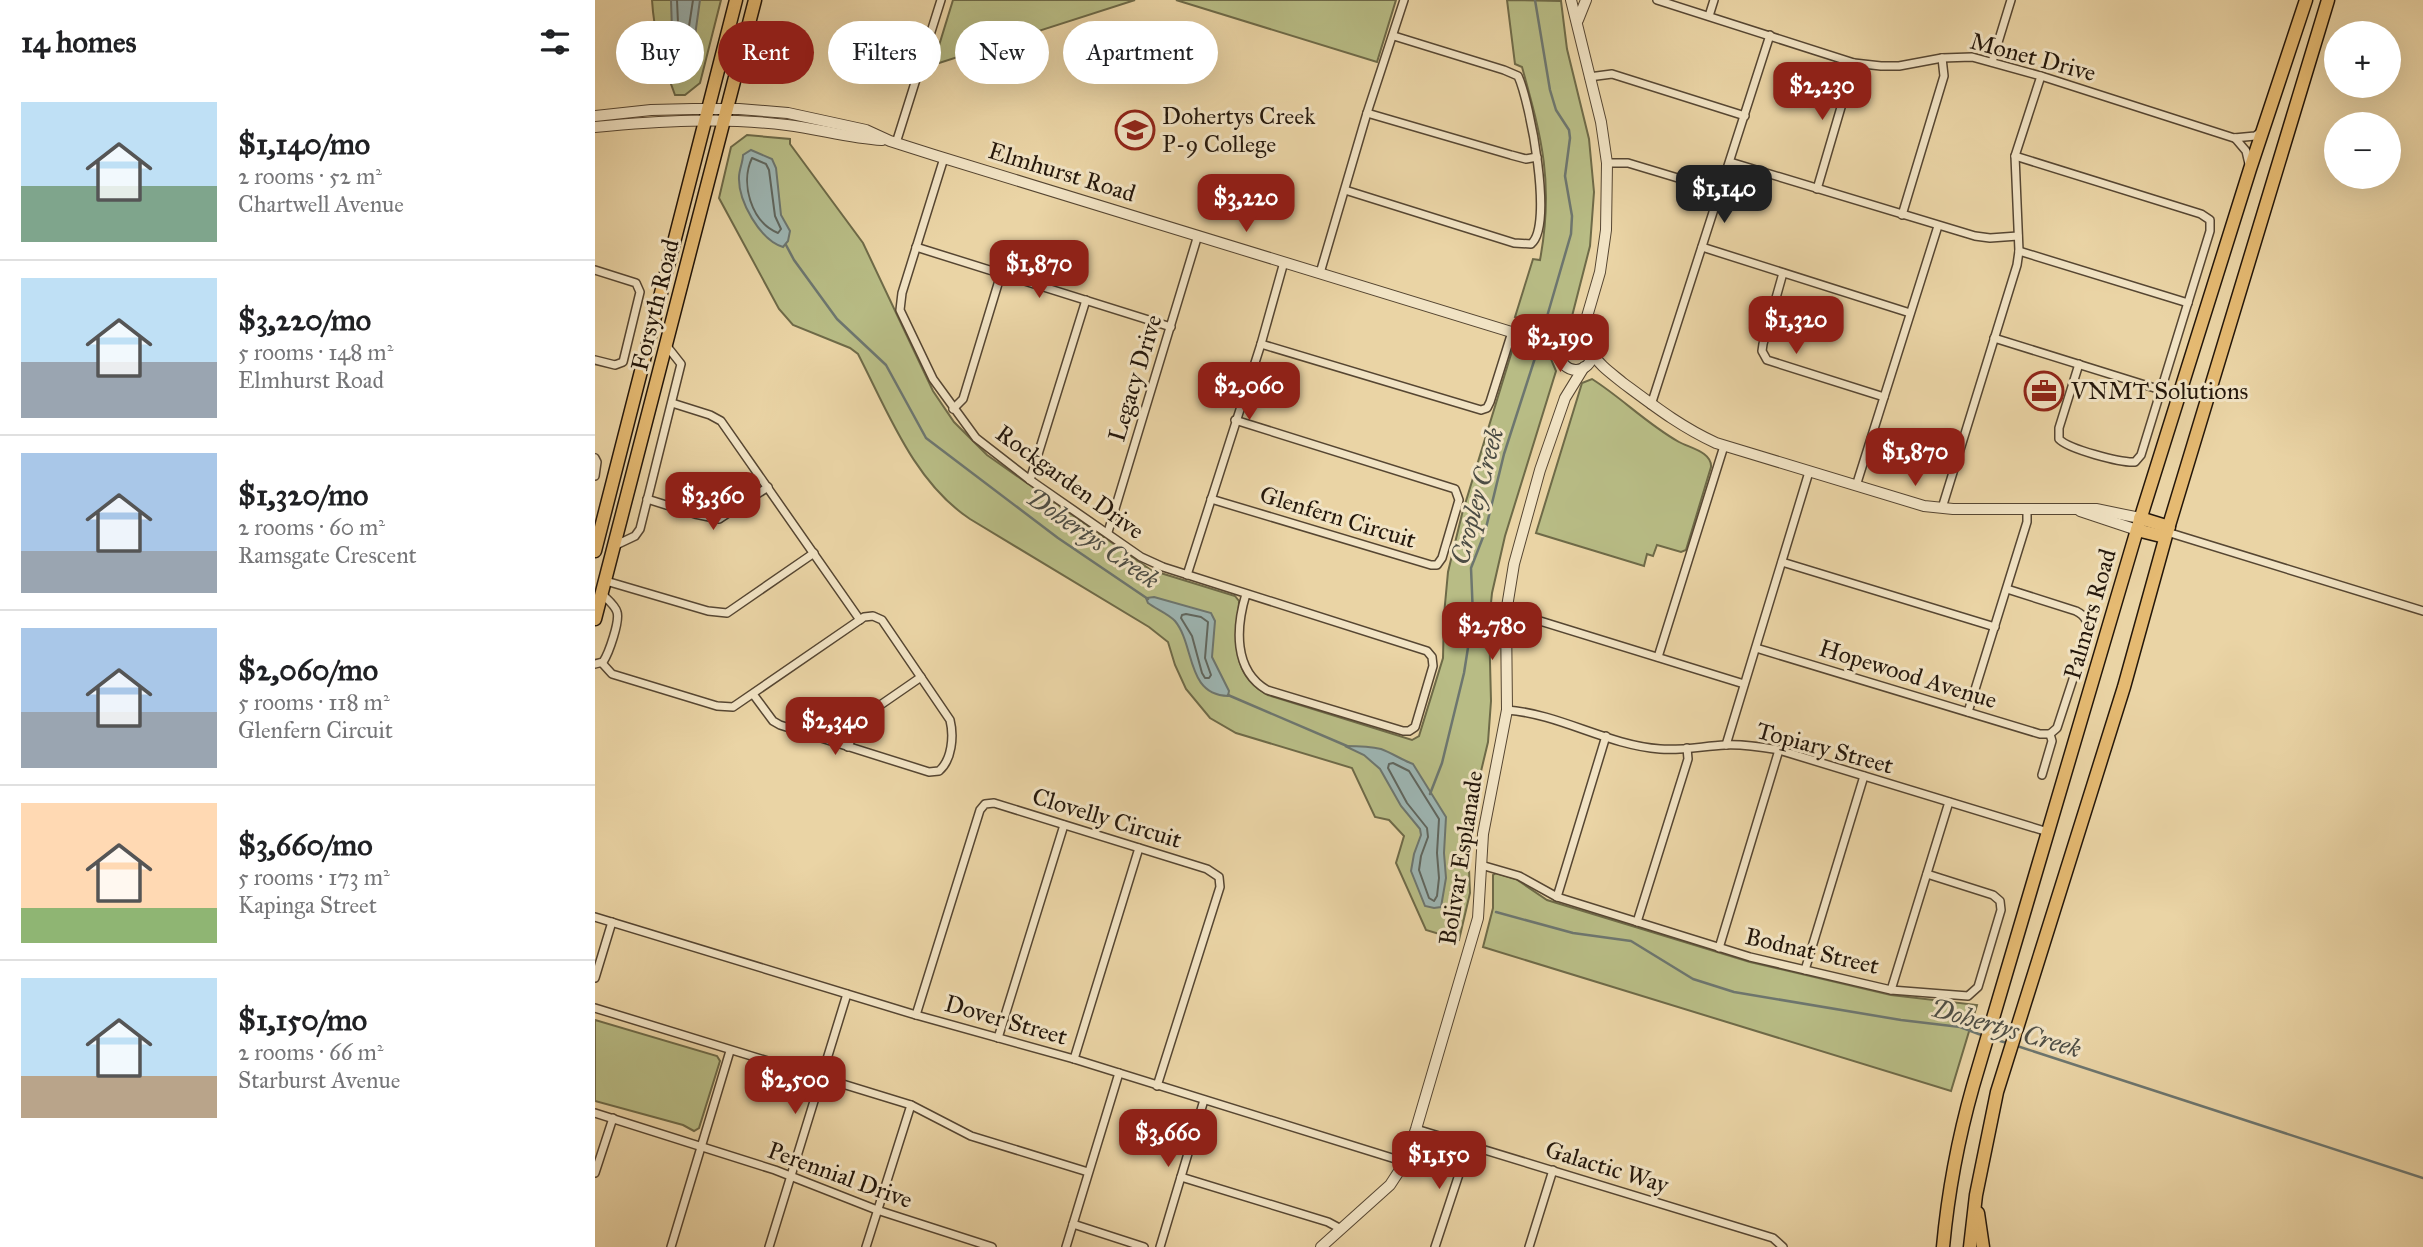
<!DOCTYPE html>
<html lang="en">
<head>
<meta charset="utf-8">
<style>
	:root { --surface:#fff; --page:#f6f6f6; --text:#202124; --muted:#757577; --line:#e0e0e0; --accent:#8f2418 }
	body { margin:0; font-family:"IM FELL Great Primer",serif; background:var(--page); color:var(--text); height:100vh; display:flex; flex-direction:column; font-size:26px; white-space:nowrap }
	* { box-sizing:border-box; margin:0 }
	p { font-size:23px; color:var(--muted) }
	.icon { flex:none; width:38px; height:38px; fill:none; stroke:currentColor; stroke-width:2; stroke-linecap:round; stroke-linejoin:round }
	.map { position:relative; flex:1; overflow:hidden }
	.panel { display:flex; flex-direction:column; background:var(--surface); width:595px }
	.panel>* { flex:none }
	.top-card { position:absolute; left:21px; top:21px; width:665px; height:63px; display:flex; gap:14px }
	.controls { position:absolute; left:1729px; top:21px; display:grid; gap:14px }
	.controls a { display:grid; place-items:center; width:77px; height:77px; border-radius:50%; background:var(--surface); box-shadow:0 7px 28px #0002; font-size:35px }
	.price { position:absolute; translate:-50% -60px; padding:0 16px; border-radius:14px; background:var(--accent); color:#fff; font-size:23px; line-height:46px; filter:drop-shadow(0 2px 4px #0008) }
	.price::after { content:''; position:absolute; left:50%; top:42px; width:21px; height:16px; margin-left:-10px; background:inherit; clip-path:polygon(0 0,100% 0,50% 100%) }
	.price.on { background:#222; color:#fff }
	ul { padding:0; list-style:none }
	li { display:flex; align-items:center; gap:21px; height:175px; padding:0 21px }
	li+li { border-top:2px solid var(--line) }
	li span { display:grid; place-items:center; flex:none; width:196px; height:140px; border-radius:0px; color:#555 }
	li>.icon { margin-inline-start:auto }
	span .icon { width:84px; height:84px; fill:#fffc; stroke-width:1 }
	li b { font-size:30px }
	h2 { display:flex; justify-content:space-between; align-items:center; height:84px; padding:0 21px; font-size:30px }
	.chip { padding:0 24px; border-radius:32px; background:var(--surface); box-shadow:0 7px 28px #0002; font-size:24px; line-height:63px }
	.chip.on { background:var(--accent); color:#fff }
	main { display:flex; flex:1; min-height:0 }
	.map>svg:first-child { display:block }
	.green { fill:#b8bc85; stroke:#6e6a48; stroke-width:2 }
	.water { fill:#9db5b2; stroke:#6d766f; stroke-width:2 }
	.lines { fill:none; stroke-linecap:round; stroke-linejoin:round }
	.shore { stroke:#60665e; stroke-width:2 }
	.stream { stroke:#6d766f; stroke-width:2.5 }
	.minor-casing { stroke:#564632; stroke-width:10 }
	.tertiary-casing { stroke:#564632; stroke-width:12 }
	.trunk-casing { stroke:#24170b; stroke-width:15 }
	.minor { stroke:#f1e3c4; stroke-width:7 }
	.tertiary { stroke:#f1e3c4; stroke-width:10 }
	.trunk { stroke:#e5ba72; stroke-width:12 }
	.labels { text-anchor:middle; stroke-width:6; stroke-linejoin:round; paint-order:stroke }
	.street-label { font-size:24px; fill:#24170b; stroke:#f1e3c4 }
	.poi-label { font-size:24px; fill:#24170b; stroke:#f1e3c4; text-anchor:start }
	.water-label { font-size:26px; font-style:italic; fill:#4e4e45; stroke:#f1e3c4 }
</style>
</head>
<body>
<main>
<section class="panel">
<h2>14 homes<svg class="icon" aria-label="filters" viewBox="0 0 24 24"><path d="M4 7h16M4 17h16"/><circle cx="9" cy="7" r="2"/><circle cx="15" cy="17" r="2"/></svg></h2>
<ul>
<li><span style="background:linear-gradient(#bfe0f5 60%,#7fa58c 0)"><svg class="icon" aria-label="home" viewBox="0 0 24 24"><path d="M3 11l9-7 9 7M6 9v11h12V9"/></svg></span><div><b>$1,140/mo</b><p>2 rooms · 52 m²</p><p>Chartwell Avenue</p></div></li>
<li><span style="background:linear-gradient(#bfe0f5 60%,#9aa5b1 0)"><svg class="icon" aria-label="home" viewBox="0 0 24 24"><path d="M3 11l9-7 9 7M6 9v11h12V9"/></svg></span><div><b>$3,220/mo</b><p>5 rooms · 148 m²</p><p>Elmhurst Road</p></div></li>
<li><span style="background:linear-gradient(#a9c7e8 70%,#9aa5b1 0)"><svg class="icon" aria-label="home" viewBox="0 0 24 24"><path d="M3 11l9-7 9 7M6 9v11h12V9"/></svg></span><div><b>$1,320/mo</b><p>2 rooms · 60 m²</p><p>Ramsgate Crescent</p></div></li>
<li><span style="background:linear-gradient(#a9c7e8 60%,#9aa5b1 0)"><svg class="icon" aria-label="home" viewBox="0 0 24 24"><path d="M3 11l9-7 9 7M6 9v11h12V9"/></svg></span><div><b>$2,060/mo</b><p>5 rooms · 118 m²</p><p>Glenfern Circuit</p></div></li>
<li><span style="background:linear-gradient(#ffd9b3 75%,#8fb573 0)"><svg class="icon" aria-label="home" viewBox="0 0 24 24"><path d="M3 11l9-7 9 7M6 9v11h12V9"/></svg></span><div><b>$3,660/mo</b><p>5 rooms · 173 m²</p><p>Kapinga Street</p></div></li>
<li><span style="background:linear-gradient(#bfe0f5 70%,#b9a48a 0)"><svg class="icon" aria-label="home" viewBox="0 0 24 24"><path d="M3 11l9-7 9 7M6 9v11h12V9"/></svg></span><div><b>$1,150/mo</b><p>2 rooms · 66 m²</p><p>Starburst Avenue</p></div></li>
</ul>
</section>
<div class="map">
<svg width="1828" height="1247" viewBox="0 0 1828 1247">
	<rect width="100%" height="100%" fill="#ead4a5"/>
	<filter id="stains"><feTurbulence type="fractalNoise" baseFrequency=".00286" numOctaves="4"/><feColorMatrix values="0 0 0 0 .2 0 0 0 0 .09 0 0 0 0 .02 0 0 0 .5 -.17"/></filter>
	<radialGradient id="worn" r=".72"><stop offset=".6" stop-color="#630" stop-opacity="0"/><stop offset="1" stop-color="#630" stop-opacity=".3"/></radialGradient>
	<g class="green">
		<path d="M57,0H126L105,83L90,95H80C68,63 59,34 57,0Z"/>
		<polygon points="358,0 540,0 338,65"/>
		<polygon points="581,0 801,0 782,62"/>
		<path d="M912,0L966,1L972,49L994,139L999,192L995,246L975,324L964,330L920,317L938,259L945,260C959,184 947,139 927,67L920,64Z"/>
		<path d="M152,135L195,139V144L268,243L338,391L359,422L392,455L556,570L640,596L644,601C643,639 633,674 673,695L817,740L824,736L848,658L849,615L853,572L867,514L917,351L922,348L956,359L961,371L910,536L897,593L894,623L896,701L893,742L877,809L873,844L875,893L864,940L831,930L801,863L809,836L794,820L780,817L757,768L641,733L615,718L591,689L580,665L573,642L554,627L375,519C319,482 293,412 263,354L255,348L198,325L184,309L124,198L136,147Z"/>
		<path d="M997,379C1027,398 1052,424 1084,442C1095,448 1117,452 1116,467L1091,550L1086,552L1062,545L1058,556L1052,554L1049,566L941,533L987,383Z"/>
		<polygon points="901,873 921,879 952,900 1155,962 1296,995 1382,1005 1356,1091 888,947 898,908 898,875"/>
		<polygon points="0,1020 122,1056 125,1061 104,1128 99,1131 88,1125 0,1101"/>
	</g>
	<g class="water">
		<polygon points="76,0 105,0 97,57 91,68 85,70 82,68 78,60"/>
		<path d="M156,150L177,159L181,168L186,215L195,231L193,241L188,247C165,240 143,201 144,177C144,170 148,162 148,155Z"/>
		<path d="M559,597L616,613L620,621L617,657L634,691L633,696C591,695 600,645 580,621C574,614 561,609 553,603L551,598Z"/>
		<path d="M750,746C762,746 774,746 786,749C797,753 807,760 818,764L851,817L849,853L851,878L846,907L839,908L830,906L816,871L819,854L826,835L825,829L806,806L785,769L769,755Z"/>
	</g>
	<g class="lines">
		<g class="shore">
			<polyline points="82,0 84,46 88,49 91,46 98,0"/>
			<path d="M157,158L171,164L174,170L180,216L186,229L183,233C156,222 145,183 157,158Z"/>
			<polygon points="591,614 606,617 613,622 610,658 616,675 614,678 610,678 607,673 597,636 586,618 587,615"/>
			<polygon points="798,763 814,771 844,819 842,853 844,878 842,896 839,901 834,898 824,870 826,856 833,837 832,828 812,803 793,768 794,764"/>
		</g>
		<g class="stream">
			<polyline points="940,0 955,90 961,110 974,130 975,138 970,176 977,216 976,234 951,320"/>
			<polyline points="191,245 199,260 242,319 291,365 331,438 463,538 553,599"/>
			<polyline points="633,695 752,746"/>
			<polyline points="835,794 847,763 869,673 878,616 876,568 890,532 909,454 940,358"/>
			<polyline points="901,912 978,933 1036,941 1098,979 1139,992 1306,1020 1365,1027 1389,1036"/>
			<polyline points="1395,1038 1412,1043"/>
			<polyline points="1422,1046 1828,1178"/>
		</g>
		<defs>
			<g id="minor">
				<polyline points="1062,0 1259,63 1286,66 1304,66 1347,58 1377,57 1446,76 1639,138 1660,136 1667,131"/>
				<polyline points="1114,16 1119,0"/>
				<polyline points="1397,62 1416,0"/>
				<polyline points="994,77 1017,74 1150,116"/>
				<polyline points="772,113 916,155 931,159 942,157"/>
				<polyline points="1640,138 1651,151 1654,164"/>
				<polyline points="301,143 346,0"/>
				<path d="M1420,156L1606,214L1615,220V231L1546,455L1540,462C1526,463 1473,449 1464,439V428L1484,364"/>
				<path d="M349,158L307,293L305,310L338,379L381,438L435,480L546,557L568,567L832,651L837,657L838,666L820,727L814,731H808L672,690C638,670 641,627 651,594"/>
				<polyline points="1135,162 1380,236 1395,238 1423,236"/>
				<polyline points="1012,163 1033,163 1126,191"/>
				<polyline points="1222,189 1259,63"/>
				<path d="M750,190L919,243L936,244C959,226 935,102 923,76L909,70L799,36"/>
				<polyline points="1307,215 1349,76 1347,58"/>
				<polyline points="321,247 576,327"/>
				<polyline points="1107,247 1315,313"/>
				<polyline points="1424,251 1593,303"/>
				<polyline points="0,270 41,283 45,292 28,362 20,365 0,360"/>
				<polyline points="725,273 772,113 809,0"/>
				<polyline points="1188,273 1168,344 1167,351 1172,360 1289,397"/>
				<polyline points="1399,338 1566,390"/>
				<polyline points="666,344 886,410 892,408 895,402 917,332"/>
				<polyline points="77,403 115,415 126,421 265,620"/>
				<polyline points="1056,405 1175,35"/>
				<polyline points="358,409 368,399 406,274"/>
				<polyline points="0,458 2,462 0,476"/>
				<polyline points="435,480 491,300"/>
				<polyline points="1261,486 1343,226"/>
				<polyline points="52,499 100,514 124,519 173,487"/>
				<polyline points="616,499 836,565 842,565 847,558 864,500 860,489 640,420"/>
				<polyline points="1347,508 1422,265 1424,251 1420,156 1446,76"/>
				<polyline points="513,532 603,235"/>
				<polyline points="1572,532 1828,611"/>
				<polyline points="21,545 40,536 45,529 86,364 71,345"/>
				<polyline points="1187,562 1400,627"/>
				<polyline points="592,575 666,344 689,262"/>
				<polyline points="11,581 113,611 132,613 219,553"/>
				<path d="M1412,589L1481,611C1491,616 1493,622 1493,633L1462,728L1455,734L1457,741L1447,775"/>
				<polyline points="911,613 929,616 1149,684"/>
				<polyline points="1161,648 1445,734 1455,734"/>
				<polyline points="1063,657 1129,446"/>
				<path d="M7,663L17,674L122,706L138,707L269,617L278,616L287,620L355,720C359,736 357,760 344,771L334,772L185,725L178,721L158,694"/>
				<path d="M0,664L8,662C14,653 25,621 22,612C20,605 12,599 7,594"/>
				<path d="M912,710C965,714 1012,745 1065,749C1086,751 1109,746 1130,745C1149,744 1166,747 1184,750L1453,832"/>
				<polyline points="1373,712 1432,522 1432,508"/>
				<polyline points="1131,745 1214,472"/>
				<polyline points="253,747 262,725 268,717 326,677"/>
				<polyline points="886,865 924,876 962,897 1155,957 1296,990 1373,996 1383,987 1406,910 1405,901 1398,895 1332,874"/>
				<polyline points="962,897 1011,736"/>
				<polyline points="0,917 321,1015 479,1059 810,1162"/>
				<polyline points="1042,922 1093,759 1092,748"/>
				<polyline points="1124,948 1184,750"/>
				<polyline points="1210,970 1269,776"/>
				<polyline points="0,978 17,922"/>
				<polyline points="1296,990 1354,802"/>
				<polyline points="0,1008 316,1105 376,1136 493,1172"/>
				<polyline points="321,1015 385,810 390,804 399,803 612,869 624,877 625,887 562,1086"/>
				<polyline points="403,1038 469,825"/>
				<polyline points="479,1059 544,848"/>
				<polyline points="0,1113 180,1170 282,1210 397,1247"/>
				<polyline points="821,1129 1178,1238 1188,1247"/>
				<polyline points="0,1173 18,1118"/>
				<polyline points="586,1177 733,1222 746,1229"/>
				<polyline points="478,1224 549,1247"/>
				<polyline points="76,1247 135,1051"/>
				<polyline points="174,1247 252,994"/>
				<polyline points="271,1247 316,1105"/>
				<polyline points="471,1247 524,1073"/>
				<polyline points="565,1247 609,1100"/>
				<polyline points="840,1247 874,1144"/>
				<polyline points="934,1247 958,1170"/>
			</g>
			<g id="tertiary">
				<polyline points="976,0 1006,122 1012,163 1011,230 1005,272 991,320 993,344"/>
				<polyline points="983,20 991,0"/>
				<polyline points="0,116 56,110 98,109 144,109 193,113 271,130 295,141 339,155 949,342 971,342"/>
				<path d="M0,127C63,121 129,117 192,125C224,129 255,138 287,140"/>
				<circle cx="981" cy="354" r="16"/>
				<path d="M997,353C1005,366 1016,373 1028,383C1059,406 1086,427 1121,443L1329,506L1358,509H1501L1545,518"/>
				<polyline points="1485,511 1542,530"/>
				<polyline points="726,1247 795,1185 810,1162 821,1129 883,918 888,834 912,710 911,613 919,564 945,470 970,398 989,367"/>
			</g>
			<g id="trunk">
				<polyline points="1545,518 1574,527"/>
				<polyline points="1542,530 1570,537"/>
				<polyline points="0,551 141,0"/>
				<polyline points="0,619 160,0"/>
				<polyline points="1383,1213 1388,1247"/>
				<path d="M1348,1247C1353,1193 1363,1139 1378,1086L1544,523L1655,169L1711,0"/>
				<polyline points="1375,1247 1381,1195 1402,1092 1529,687 1572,532 1733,0"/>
			</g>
		</defs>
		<use href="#minor" class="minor-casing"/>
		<use href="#tertiary" class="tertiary-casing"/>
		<use href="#trunk" class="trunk-casing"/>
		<use href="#minor" class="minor"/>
		<use href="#tertiary" class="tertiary"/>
		<use href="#trunk" class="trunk"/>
	</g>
	<defs>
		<symbol id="school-ring" viewBox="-11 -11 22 22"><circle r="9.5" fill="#f1e3c4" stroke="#8f2418" stroke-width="1.5"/><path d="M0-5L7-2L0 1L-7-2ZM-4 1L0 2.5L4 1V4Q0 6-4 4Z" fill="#8f2418"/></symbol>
		<symbol id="office-ring" viewBox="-11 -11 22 22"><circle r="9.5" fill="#f1e3c4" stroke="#8f2418" stroke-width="1.5"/><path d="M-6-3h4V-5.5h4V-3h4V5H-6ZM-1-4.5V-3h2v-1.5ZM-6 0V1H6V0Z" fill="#8f2418"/></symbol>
	</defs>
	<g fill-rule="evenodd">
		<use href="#school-ring" x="518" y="108" width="44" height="44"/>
		<use href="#office-ring" x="1427" y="369" width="44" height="44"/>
	</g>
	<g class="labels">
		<g class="street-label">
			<text transform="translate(1438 57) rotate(15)" y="8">Monet Drive</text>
			<text transform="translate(467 172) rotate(17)" y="8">Elmhurst Road</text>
			<text transform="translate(60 305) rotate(-76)" y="8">Forsyth Road</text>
			<text transform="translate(540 378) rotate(-73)" y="8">Legacy Drive</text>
			<text transform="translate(475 482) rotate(36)" y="8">Rockgarden Drive</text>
			<text transform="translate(743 517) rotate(17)" y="8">Glenfern Circuit</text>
			<text transform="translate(1495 614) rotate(-74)" y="8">Palmers Road</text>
			<text transform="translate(1313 674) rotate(17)" y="8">Hopewood Avenue</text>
			<text transform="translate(1230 748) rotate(15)" y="8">Topiary Street</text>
			<text transform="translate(512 818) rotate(17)" y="8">Clovelly Circuit</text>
			<text transform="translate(866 858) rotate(-81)" y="8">Bolivar Esplanade</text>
			<text transform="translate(1217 951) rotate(13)" y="8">Bodnat Street</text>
			<text transform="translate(411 1020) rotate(16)" y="8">Dover Street</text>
			<text transform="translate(1012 1167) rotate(17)" y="8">Galactic Way</text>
			<text transform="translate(245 1175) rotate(20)" y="8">Perennial Drive</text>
		</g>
		<g class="poi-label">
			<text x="567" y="124">Dohertys Creek<tspan x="567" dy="28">P-9 College</tspan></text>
			<text x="1476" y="399">VNMT Solutions</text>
		</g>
		<g class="water-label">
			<text transform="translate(882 496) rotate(-75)" y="9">Cropley Creek</text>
			<text transform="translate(498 538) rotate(35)" y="9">Dohertys Creek</text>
			<text transform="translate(1411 1028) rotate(16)" y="9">Dohertys Creek</text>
		</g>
	</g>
	<rect width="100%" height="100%" filter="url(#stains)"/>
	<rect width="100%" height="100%" fill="url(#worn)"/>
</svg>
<div class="controls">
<a>+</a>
<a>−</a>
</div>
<b class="price" style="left:1227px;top:122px">$2,230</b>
<b class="price on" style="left:1129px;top:225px">$1,140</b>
<b class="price" style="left:651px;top:234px">$3,220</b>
<b class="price" style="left:444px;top:300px">$1,870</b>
<b class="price" style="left:1201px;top:356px">$1,320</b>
<b class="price" style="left:965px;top:374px">$2,190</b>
<b class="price" style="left:654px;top:422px">$2,060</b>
<b class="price" style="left:1320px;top:488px">$1,870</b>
<b class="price" style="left:118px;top:532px">$3,360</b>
<b class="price" style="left:897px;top:662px">$2,780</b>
<b class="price" style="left:240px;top:757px">$2,340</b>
<b class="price" style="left:200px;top:1116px">$2,500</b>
<b class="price" style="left:573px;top:1169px">$3,660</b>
<b class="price" style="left:844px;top:1191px">$1,150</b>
<div class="top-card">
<a class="chip">Buy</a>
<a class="chip on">Rent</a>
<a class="chip">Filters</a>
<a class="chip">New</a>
<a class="chip">Apartment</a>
</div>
</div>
</main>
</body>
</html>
